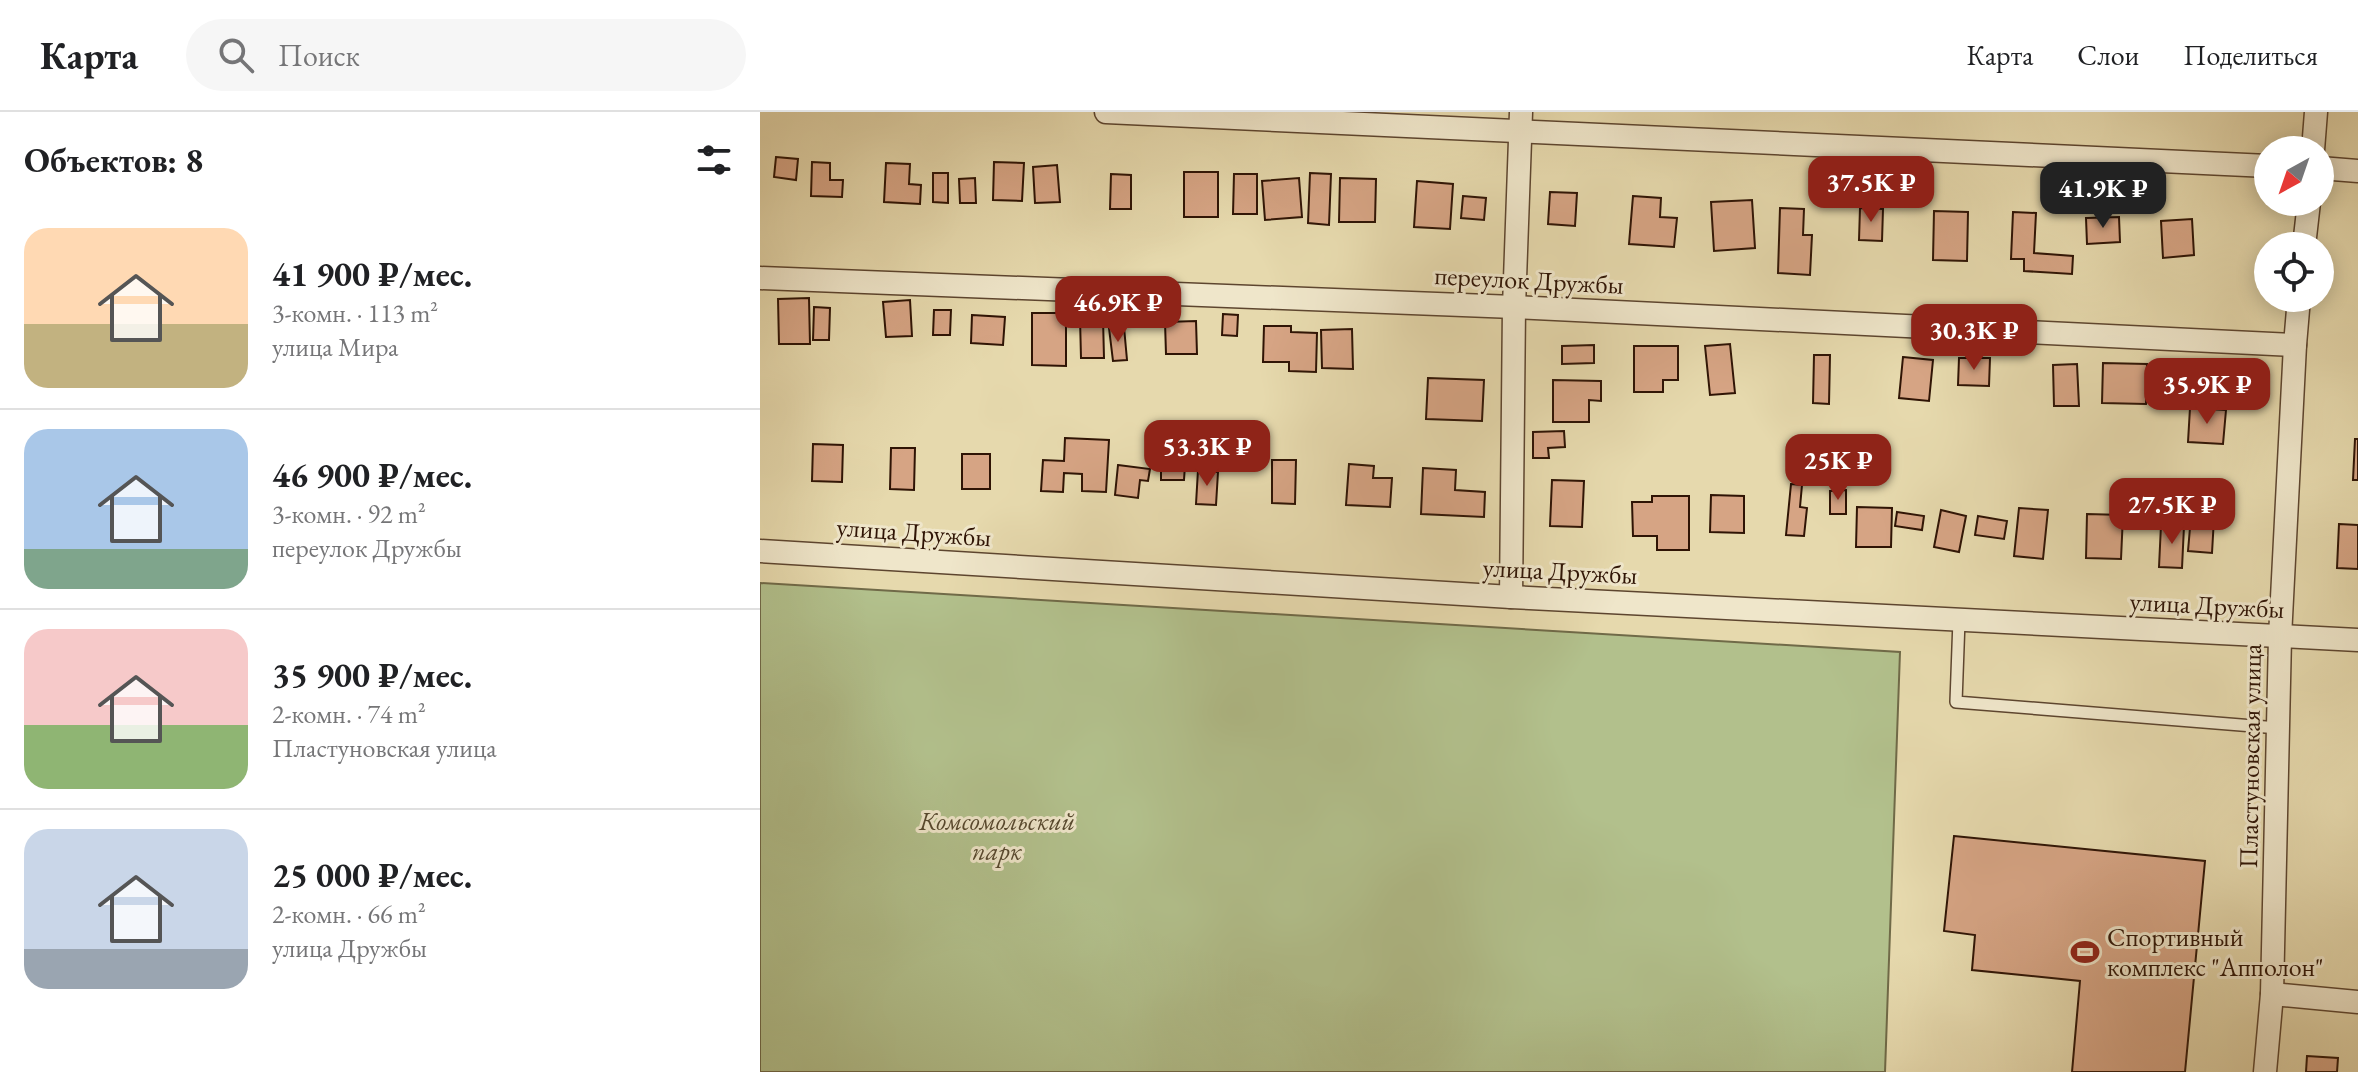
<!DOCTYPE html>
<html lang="ru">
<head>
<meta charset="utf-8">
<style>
	:root { --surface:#fff; --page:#f6f6f6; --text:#202124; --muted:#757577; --line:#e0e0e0; --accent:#8f2418 }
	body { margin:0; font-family:"EB Garamond",serif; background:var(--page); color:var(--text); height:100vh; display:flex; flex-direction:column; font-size:30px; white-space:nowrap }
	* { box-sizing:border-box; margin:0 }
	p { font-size:26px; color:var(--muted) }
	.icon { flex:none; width:44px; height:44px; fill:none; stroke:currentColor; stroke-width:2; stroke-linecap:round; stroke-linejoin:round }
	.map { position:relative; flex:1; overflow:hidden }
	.side { display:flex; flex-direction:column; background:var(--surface); width:760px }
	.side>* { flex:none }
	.needle { width:52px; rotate:220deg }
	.tools { position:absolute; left:1494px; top:24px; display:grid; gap:16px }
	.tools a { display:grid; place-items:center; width:80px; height:80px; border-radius:50%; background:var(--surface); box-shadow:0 4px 20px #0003; font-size:40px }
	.price { position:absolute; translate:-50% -68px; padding:0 18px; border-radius:16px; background:var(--accent); color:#fff; font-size:26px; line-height:52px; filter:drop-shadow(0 2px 4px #0008) }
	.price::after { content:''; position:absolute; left:50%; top:48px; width:24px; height:18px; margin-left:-12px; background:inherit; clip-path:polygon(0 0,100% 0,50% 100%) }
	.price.active { background:#222; color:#fff }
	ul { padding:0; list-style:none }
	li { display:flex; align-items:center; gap:24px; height:200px; padding:0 24px }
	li+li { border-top:2px solid var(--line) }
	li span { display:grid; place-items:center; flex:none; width:224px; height:160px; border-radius:24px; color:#555 }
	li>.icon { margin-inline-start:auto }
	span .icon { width:96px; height:96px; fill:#fffc; stroke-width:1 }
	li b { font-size:34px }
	h2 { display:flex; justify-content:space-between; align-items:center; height:96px; padding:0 24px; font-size:34px }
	header { display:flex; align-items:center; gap:48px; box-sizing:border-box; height:112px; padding:0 40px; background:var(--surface); border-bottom:2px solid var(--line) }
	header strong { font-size:38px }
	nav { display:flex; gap:44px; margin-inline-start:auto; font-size:28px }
	.search { width:560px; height:72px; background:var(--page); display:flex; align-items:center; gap:20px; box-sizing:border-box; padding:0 28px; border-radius:44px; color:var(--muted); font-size:30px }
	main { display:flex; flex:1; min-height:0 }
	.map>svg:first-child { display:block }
	.green { fill:#b2c08c; stroke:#706a48; stroke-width:2 }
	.building { fill:#d6a484; stroke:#2f1405; stroke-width:2 }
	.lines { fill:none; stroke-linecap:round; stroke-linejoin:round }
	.service-casing { stroke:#5d452f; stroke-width:14 }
	.minor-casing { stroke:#5d452f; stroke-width:25 }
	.service { stroke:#efe6ca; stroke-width:11 }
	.minor { stroke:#efe6ca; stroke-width:22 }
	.labels { text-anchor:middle; stroke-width:6; stroke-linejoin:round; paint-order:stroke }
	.street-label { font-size:26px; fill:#2f1405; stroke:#efe6ca }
	.park-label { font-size:26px; font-style:italic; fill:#56482e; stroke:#efe6ca }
	.poi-label { font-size:26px; fill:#2f1405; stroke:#efe6ca; text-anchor:start }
</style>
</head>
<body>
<header>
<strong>Карта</strong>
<div class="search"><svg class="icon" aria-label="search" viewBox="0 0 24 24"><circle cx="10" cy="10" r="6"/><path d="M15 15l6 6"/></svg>Поиск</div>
<nav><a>Карта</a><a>Слои</a><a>Поделиться</a></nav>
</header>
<main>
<section class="side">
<h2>Объектов: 8<svg class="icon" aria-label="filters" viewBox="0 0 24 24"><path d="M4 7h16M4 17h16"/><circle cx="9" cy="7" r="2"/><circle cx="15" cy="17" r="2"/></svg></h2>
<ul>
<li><span style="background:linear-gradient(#ffd9b3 60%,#c2b280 0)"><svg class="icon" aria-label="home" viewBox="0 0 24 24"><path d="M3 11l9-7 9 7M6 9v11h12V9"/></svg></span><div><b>41 900 ₽/мес.</b><p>3-комн. · 113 m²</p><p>улица Мира</p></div></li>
<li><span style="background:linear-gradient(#a9c7e8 75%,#7fa58c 0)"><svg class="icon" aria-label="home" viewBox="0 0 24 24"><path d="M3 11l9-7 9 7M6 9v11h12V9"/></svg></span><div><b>46 900 ₽/мес.</b><p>3-комн. · 92 m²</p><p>переулок Дружбы</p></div></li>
<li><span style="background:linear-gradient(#f6c9c9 60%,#8fb573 0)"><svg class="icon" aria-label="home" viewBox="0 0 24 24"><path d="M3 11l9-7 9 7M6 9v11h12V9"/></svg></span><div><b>35 900 ₽/мес.</b><p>2-комн. · 74 m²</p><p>Пластуновская улица</p></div></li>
<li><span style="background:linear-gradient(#c9d6e8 75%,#9aa5b1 0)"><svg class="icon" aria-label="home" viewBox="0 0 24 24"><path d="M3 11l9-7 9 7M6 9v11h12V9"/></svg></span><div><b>25 000 ₽/мес.</b><p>2-комн. · 66 m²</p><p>улица Дружбы</p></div></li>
</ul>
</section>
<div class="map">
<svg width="1598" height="960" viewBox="0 0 1598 960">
	<rect width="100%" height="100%" fill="#e6d9ad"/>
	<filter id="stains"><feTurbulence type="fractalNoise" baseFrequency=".0025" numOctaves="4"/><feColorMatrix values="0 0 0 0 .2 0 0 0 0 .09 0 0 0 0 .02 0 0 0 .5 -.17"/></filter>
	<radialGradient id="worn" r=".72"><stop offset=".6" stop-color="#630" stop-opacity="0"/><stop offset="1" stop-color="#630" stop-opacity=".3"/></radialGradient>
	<polygon class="green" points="0,471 1140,540 1125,960 0,960"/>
	<g class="building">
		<polygon points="16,45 38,47 36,68 14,65"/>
		<polygon points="52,50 70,51 70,68 83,68 82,85 51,84"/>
		<polygon points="234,50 264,51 262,89 233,88"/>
		<polygon points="126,51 150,52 149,72 161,73 160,92 124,90"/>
		<polygon points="297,53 300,90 275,91 273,55"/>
		<rect x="424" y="60" width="34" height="45"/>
		<polygon points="173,61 188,61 188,91 173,90"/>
		<polygon points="550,61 571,62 569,113 548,111"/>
		<polygon points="351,62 371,63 371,97 350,97"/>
		<polygon points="474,62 497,62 497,102 473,102"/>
		<polygon points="215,66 216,91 200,91 199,67"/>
		<polygon points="539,66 542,105 505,108 502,69"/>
		<polygon points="580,66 616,67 615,110 579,110"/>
		<polygon points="657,69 693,72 690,117 654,115"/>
		<polygon points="790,80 817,81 815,114 788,112"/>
		<polygon points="703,84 726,86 724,108 701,106"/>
		<polygon points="873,84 901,86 900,105 917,106 914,135 869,132"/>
		<polygon points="992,88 995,136 954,139 951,90"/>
		<polygon points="1020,96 1044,97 1043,123 1052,123 1050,163 1018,161"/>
		<polygon points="1100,96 1123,97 1122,129 1099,128"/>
		<polygon points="1174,99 1208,100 1207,149 1173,148"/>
		<polygon points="1253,100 1276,101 1274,141 1313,144 1312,162 1264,159 1264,147 1251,147"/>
		<polygon points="1359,105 1360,130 1327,132 1326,106"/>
		<polygon points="1432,107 1434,143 1403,146 1401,109"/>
		<polygon points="49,186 50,232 19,232 18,187"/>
		<polygon points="150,188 152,224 126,225 123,190"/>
		<polygon points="54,195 70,196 69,228 53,228"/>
		<polygon points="174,198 191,198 190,223 173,223"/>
		<polygon points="272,201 306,201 306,254 272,253"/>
		<polygon points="463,202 478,203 477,224 462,223"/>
		<polygon points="212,203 245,205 243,233 211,231"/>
		<polygon points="320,206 343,206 344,246 321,246"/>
		<polygon points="436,209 437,242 406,242 405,210"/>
		<polygon points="504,214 531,214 531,220 557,221 556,260 529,259 529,250 503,250"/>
		<polygon points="364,215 367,248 353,249 349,216"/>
		<polygon points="592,217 593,257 562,256 561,218"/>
		<polygon points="970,232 975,281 950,283 945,234"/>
		<polygon points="834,233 834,251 802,252 802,234"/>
		<polygon points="874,234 918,234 918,268 903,268 903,280 874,280"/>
		<polygon points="1054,243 1070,243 1069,292 1053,291"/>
		<polygon points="1143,245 1173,248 1169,289 1139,286"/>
		<polygon points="1199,246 1230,246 1229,274 1198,273"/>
		<polygon points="1343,251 1387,252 1386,292 1342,291"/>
		<polygon points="1410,251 1468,255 1465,294 1408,290"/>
		<polygon points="1317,252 1319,294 1294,294 1293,253"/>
		<polygon points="668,266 724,268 722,309 666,307"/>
		<polygon points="793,268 841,269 841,289 829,288 829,310 793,310"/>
		<polygon points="1430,296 1466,298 1463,332 1428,330"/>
		<polygon points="804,319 805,335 788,336 789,346 773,346 773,320"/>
		<polygon points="305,326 349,328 346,380 322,379 322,362 304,361 303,380 281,379 283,348 304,349"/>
		<polygon points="1595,327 1598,327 1598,368 1593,368"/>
		<polygon points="53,332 83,333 82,370 52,369"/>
		<polygon points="131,336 155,336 154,378 130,377"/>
		<rect x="202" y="342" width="28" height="35"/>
		<polygon points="512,348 536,348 535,392 512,391"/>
		<polygon points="401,352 425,353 424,368 401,368"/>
		<polygon points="589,352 614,354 613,366 632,366 630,395 586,393"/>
		<polygon points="358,353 390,357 388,369 380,368 378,386 355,383"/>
		<polygon points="663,356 696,358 695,378 725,380 724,405 661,402"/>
		<polygon points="438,358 458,360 456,393 436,392"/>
		<polygon points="792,368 824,369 822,415 790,414"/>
		<polygon points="1031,372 1042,373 1040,395 1047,396 1044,424 1026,423"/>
		<polygon points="1086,378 1086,402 1070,402 1070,379"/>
		<polygon points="951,383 984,384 984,421 950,420"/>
		<polygon points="892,384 929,384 929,438 897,438 897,424 873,424 872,390 892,390"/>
		<polygon points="1097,395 1132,396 1131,435 1096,435"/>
		<polygon points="1259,396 1288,398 1283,447 1254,444"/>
		<polygon points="1181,398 1206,404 1199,440 1174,435"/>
		<polygon points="1137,400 1164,404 1162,418 1135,414"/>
		<polygon points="1327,402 1363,403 1361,447 1326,446"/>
		<polygon points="1218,404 1247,409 1244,427 1215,423"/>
		<polygon points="1431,404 1454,406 1452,441 1428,439"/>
		<polygon points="1579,412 1598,413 1598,457 1577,456"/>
		<polygon points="1401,413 1424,414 1422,456 1399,455"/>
		<polygon points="1194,724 1445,749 1425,960 1312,960 1320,869 1212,858 1215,823 1184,819"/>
		<polygon points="1547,944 1578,946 1577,960 1546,960"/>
	</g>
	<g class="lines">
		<defs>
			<polyline id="service" points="1199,508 1196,590 1518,616"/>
			<g id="minor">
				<polyline points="346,0 1508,54"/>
				<polyline points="1553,38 1556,0"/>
				<polyline points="1560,56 1598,59"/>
				<polyline points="1544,134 1549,90"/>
				<polyline points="0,166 754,195 1535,233"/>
				<polyline points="0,439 751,485 1598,528"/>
				<polyline points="751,485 754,195 761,0"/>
				<polyline points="1512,882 1598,890"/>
				<polyline points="1505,960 1512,882 1520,525 1535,233 1539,186"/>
			</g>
		</defs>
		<use href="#service" class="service-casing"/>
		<use href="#minor" class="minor-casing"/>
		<use href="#service" class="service"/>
		<use href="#minor" class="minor"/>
	</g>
	<defs>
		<symbol id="stadium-bare" viewBox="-9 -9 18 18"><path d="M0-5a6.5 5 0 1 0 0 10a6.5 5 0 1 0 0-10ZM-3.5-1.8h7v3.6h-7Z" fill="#8f2418" stroke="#efe6ca" stroke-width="2.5" paint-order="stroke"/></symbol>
	</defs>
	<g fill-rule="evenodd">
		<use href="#stadium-bare" x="1305" y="820" width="40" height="40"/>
	</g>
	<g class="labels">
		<g class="street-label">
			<text transform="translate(769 168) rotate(3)" y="9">переулок Дружбы</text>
			<text transform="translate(154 420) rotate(4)" y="9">улица Дружбы</text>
			<text transform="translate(800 459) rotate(3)" y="9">улица Дружбы</text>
			<text transform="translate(1447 493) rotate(3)" y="9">улица Дружбы</text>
			<text transform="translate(1490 644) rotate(-89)" y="9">Пластуновская улица</text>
		</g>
		<g class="park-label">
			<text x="237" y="718">Комсомольский<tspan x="237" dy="30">парк</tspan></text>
		</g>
		<g class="poi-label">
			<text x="1347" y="834">Спортивный<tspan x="1347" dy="30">комплекс "Апполон"</tspan></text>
		</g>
	</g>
	<rect width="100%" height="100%" filter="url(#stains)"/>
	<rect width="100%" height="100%" fill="url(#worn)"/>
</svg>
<div class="tools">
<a><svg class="needle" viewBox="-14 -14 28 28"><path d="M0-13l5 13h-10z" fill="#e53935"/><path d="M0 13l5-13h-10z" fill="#757577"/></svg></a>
<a><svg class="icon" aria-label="locate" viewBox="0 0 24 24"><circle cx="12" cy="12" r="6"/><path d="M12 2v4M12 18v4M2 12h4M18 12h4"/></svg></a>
</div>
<b class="price" style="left:1111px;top:112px">37.5K ₽</b>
<b class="price active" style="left:1343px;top:118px">41.9K ₽</b>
<b class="price" style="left:358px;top:232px">46.9K ₽</b>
<b class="price" style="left:1214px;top:260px">30.3K ₽</b>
<b class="price" style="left:1447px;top:314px">35.9K ₽</b>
<b class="price" style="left:447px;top:376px">53.3K ₽</b>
<b class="price" style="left:1078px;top:390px">25K ₽</b>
<b class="price" style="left:1412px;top:434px">27.5K ₽</b>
</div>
</main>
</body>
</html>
